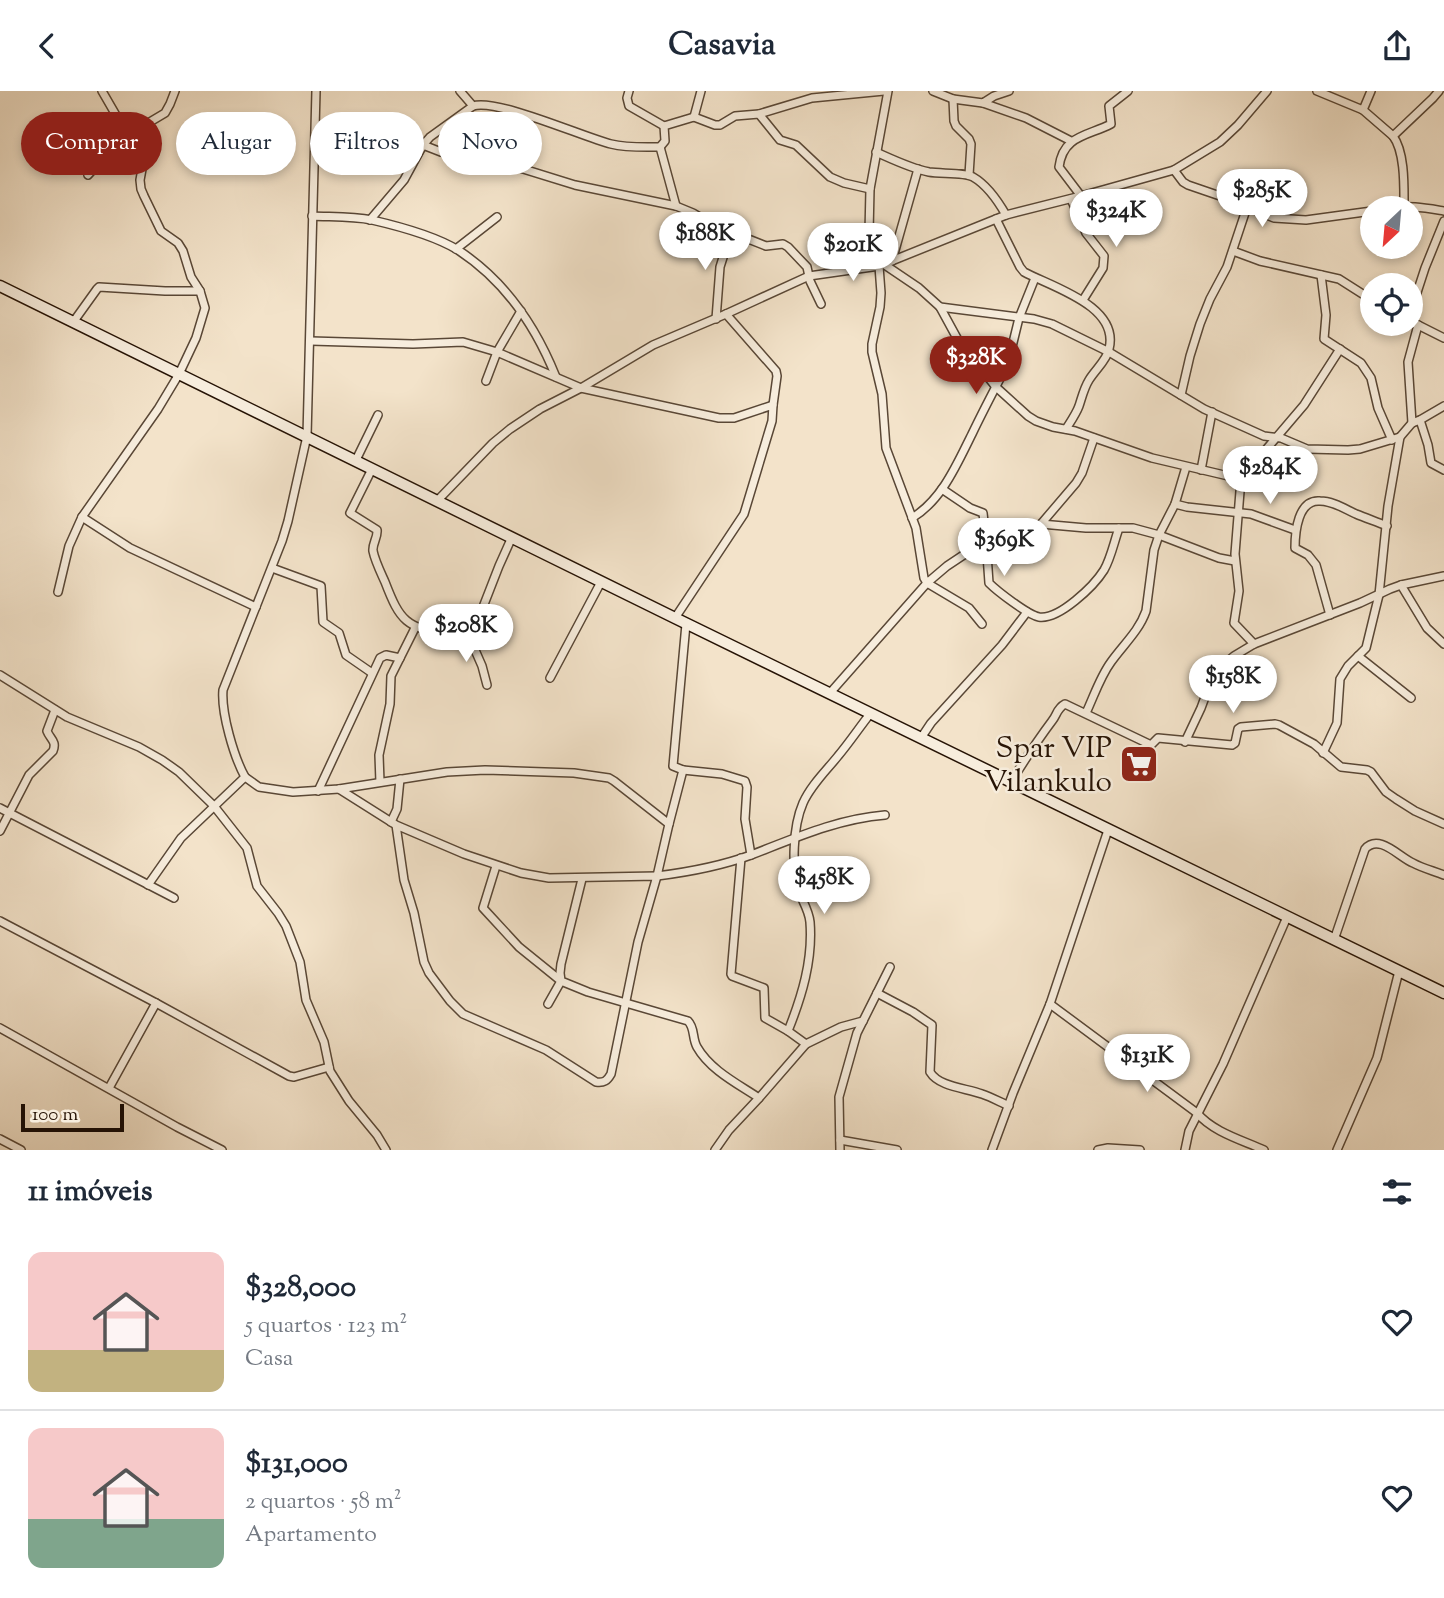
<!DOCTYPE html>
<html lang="pt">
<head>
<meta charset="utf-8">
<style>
	:root { --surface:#fff; --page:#f2f2f3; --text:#1f2937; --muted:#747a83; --line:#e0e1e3; --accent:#8f2418 }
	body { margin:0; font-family:"Sorts Mill Goudy",serif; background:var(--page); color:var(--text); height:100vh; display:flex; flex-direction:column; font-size:26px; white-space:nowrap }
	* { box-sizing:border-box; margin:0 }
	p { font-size:23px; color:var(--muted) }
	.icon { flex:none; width:38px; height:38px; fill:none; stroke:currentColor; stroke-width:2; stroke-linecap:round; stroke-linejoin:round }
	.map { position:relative; height:1059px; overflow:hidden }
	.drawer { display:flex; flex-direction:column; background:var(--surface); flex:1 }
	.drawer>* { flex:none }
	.guide { position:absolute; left:21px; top:21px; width:700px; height:63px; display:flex; gap:14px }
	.needle { width:46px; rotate:206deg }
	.tools { position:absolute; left:1360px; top:105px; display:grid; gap:14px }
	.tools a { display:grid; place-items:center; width:63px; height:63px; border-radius:50%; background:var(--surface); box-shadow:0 4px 10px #0003; font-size:35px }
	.scale { position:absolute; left:21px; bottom:18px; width:103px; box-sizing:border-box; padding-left:7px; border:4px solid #261305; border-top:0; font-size:19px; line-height:24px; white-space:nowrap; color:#261305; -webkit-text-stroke:5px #f7eddd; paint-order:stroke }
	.price { position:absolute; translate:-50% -60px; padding:0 16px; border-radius:24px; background:#fff; color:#222; font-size:23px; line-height:46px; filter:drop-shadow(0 2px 4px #0008) }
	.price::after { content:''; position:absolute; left:50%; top:42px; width:21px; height:16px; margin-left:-10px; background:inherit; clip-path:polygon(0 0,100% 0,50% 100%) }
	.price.active { background:var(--accent); color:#fff }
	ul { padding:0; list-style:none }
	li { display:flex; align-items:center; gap:21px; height:175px; padding:0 28px }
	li+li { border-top:2px solid var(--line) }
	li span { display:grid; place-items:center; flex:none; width:196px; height:140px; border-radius:14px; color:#555 }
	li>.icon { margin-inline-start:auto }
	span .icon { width:84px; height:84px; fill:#fffc; stroke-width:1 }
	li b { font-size:30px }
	h2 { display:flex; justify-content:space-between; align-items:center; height:84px; padding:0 28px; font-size:30px }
	.pill { padding:0 24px; border-radius:32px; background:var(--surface); box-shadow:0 4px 10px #0003; font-size:24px; line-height:63px }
	.pill.active { background:var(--accent); color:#fff }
	header { display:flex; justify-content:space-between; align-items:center; height:91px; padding:0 28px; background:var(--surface); font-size:32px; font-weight:700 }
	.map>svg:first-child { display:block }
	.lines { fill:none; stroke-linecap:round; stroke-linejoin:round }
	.minor-casing { stroke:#594736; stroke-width:10 }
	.secondary-casing { stroke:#261305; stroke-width:13 }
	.minor { stroke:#f7eddd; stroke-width:7 }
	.secondary { stroke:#f7eddd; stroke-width:10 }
	.labels { text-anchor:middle; stroke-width:5; stroke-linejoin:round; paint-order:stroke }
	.poi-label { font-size:30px; fill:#261305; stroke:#f7eddd; text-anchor:end }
</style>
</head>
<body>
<header><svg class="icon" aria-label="back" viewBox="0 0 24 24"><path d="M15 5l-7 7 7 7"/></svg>Casavia<svg class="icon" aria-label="share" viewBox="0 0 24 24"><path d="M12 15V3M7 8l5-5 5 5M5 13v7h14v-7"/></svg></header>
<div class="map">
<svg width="1444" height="1059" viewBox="0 0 1444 1059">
	<rect width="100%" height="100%" fill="#f3e3ca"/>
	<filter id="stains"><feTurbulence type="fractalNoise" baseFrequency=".00286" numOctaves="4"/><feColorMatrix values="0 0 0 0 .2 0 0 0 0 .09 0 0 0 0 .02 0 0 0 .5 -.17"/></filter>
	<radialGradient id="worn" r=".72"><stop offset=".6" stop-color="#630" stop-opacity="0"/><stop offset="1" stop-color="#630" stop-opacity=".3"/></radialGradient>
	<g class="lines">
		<defs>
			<g id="minor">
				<polyline points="460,0 473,15"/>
				<polyline points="629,0 627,7 629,15 664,35"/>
				<polyline points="888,0 870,98 869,142 871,154 879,175 881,202 880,216 872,253 872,261 882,303 886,357 916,437 924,487 927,492 969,517 982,533"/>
				<polyline points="933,0 953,8 983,12 994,5 1009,0"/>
				<path d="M1317,0L1363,19L1393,45C1405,61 1404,95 1404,115"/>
				<polyline points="953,8 954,30 956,35 969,48 971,53 969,84"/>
				<polyline points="983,12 1026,27 1071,50"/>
				<polyline points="1363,19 1371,0"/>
				<polyline points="759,23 812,7 884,0"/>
				<polyline points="694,26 701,0"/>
				<polyline points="1393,45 1433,7 1439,0"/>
				<polyline points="423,54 441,61 504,72 575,94 676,115 693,122 713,134 766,155 783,153 788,156 807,176 810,190 821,213"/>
				<polyline points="660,56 676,115"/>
				<path d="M876,61C894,69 910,77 929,81C940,83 965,81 973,86C987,94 998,110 1006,124"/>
				<polyline points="1174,79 1183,91 1188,94 1223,106 1274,127 1306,129 1372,120"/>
				<polyline points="88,84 99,72 128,44 165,22 170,13 175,0"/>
				<path d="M1081,105L1059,76C1063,44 1088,45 1111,33L1109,15L1128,0"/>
				<polyline points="1071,108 1086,142 1104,165 1103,177 1083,209"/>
				<path d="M1390,117C1409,114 1425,117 1444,120"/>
				<path d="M312,125C332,126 352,125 372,129C398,135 435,145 458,159C504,189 536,236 556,286"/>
				<path d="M996,128L1020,176L1024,181C1052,196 1120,215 1109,258C1107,269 1095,279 1089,289C1084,297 1082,306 1079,315C1076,323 1071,330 1066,338"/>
				<path d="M370,129L404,89L423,54L430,46L473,15C496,7 583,46 611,53C627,57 644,56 660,56L665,50L664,35L694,26L715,34H720L735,25L759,23L780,49L796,54L830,86L844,92L870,98"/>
				<polyline points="456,158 497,126"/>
				<polyline points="1233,160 1260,170 1339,188 1372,209"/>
				<polyline points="892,170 918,78"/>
				<polyline points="885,174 919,197 940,216 1034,228 1052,233 1109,261 1204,318 1264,345 1281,347 1307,358 1348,359 1360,358 1400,346"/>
				<polyline points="1321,184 1326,224 1324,248 1361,272 1371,287 1378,317 1392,349"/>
				<polyline points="940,216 958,249 996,296 1028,325 1036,330 1053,336 1075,340 1152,367 1241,388"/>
				<polyline points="726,223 776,280 777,285 773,314"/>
				<polyline points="1410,223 1425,177 1444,130"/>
				<polyline points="716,228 720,176 731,141"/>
				<polyline points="74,230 97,198 99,196 165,200 200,200"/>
				<polyline points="1410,230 1444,247"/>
				<polyline points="311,250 413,253 463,251 497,261 581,297 719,327 734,327 773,314 772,330 744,423 675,527"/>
				<polyline points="486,290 497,261 521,220"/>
				<polyline points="1181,304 1190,265 1200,233 1210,208 1227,176 1247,116"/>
				<polyline points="1420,329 1428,354 1431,372 1444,379"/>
				<polyline points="1412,332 1408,271 1418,234"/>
				<polyline points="356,369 378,324"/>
				<path d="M372,378L350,422L377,439C378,446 372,453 373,460C375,470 381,482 385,491C400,530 406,537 448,543C461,545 469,546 476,534L499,475L512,446"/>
				<polyline points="1201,379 1212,321"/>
				<path d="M942,398L970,417L983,422L986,449L989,492C997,500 1028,524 1039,526C1059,529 1094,495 1104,479C1111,467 1114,451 1119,437"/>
				<polyline points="437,410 493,352 510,338 540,318 581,297 653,254 726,223 809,185 879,175 1006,124 1081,105 1174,79 1220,51 1238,34 1267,0"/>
				<polyline points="1175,413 1187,416 1251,423 1295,439"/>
				<polyline points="82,426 130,457 256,516"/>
				<path d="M912,427C942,409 957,373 972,343C982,322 993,301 1004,280L1009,268L1019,227L1035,187"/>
				<polyline points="1041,433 1086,437 1133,437 1159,444 1219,467 1235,470"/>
				<polyline points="272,477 321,495 323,531 339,542 346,564 372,582"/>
				<polyline points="1401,494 1427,537 1444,553"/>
				<polyline points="58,501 69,455 82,426 158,318 179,283 196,247 205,217 200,200 191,186 183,160 178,152 161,140 144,105 141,98 140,89 142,78 139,64 102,0"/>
				<path d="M1330,524L1316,474L1308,464L1295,457C1295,441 1298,408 1320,410C1333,410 1345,418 1356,423C1366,427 1377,431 1387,435"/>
				<polyline points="468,543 482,575 487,594"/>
				<polyline points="1254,553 1234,532 1239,500 1235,463 1241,388 1304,314 1340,258"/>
				<polyline points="1358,565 1411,607"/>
				<polyline points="0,584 67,626 139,656 162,669 179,681 214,715 247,757 257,795 278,822 286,835 300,871 306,909 324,951 330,980 349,1010 377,1044 386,1059"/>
				<polyline points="550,587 601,491"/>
				<polyline points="830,602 927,492 947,475 986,449 1030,441 1041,433 1076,392 1082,382 1094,347"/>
				<path d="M1086,622C1094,605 1100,586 1111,571C1123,554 1139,540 1146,520L1154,459L1159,444L1175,413L1186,376"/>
				<polyline points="921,647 931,632 1002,554 1027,521"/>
				<polyline points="1185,651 1201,617 1212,587 1223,574 1234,565 1254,553 1360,512 1390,498 1401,494 1444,485"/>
				<polyline points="1323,662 1337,632 1340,588 1348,575 1366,557 1375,520 1379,504 1388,415 1400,346 1412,332 1420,329 1444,315"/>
				<polyline points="683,679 722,683 745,690 747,696 745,728 751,764"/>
				<path d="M245,686L259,696L293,701L339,698L447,681L485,679L574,682L609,687L614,690L669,733L657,785C689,781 721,775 751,764C795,747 837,728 885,724"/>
				<polyline points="380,691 379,664 390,613 391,585 415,537"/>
				<path d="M1011,691C1024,670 1037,650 1052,630C1057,624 1057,617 1065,613L1151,654L1158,647L1232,654L1235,652L1238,638L1241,636L1275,633L1279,634L1314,653L1341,676L1367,679L1371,681L1386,701L1396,708L1415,720L1444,733"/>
				<path d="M339,698L396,734L464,763L521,782L549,787L657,785L638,851L611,983C607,990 604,992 596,991L546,959L463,923L450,910L429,882L424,871L414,822L404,789L396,734"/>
				<polyline points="318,700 380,567 386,564 400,567"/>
				<polyline points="0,717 174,807"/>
				<polyline points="391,731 397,718 400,688"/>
				<polyline points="669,733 683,679 673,675 686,533"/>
				<path d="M0,740L29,684L53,660C57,650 50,648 47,640L55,619"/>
				<polyline points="741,767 731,883 732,885 764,897 765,927 788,940"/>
				<polyline points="496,775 483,817 519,856 561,890 548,913"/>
				<path d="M582,788L561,873L560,882L561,890L588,901L688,930C695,937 692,947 697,956C710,979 738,993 759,1007L729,1039L715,1059"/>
				<path d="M148,794L181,747L245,686C234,666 221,622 223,599L282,450L288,430L307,345L316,0"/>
				<polyline points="0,830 156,912 289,985 294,986 329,976"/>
				<path d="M1334,849L1365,758C1379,742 1399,766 1413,772C1422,777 1434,780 1444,784"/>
				<path d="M877,902L913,921L932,934L930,981C939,996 966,997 982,1003C991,1006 1000,1011 1009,1015"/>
				<path d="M1050,913L1197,1022C1213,1041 1242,1049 1264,1059"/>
				<polyline points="0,937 177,1036 222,1059"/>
				<polyline points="806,953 841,936 863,930"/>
				<polyline points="109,997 156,912"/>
				<path d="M759,1007L806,953L788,940C802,905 813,869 810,831C809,820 803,811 799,801C791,777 793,735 803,712C811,694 826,680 838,665C849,652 859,637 870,623"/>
				<polyline points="0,1048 21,1059"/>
				<polyline points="840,1049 897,1059"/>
				<polyline points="840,1059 839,1006 857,942 890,876"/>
				<polyline points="992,1059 1013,1002 1050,913 1108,739"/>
				<polyline points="1098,1059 1108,1057 1140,1059"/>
				<polyline points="1185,1059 1189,1040 1223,973 1287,826"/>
				<polyline points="1337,1059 1377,967 1399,880"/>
			</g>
			<polyline id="secondary" points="0,195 675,527 1444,902"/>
		</defs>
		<use href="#minor" class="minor-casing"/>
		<use href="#secondary" class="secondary-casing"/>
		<use href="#minor" class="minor"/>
		<use href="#secondary" class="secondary"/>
	</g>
	<defs>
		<symbol id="supermarket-square" viewBox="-11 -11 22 22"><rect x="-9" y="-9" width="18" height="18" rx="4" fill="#8f2418" stroke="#f7eddd"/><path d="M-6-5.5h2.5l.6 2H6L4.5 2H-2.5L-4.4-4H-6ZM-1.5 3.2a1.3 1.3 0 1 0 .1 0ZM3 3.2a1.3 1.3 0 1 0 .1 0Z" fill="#fff"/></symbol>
	</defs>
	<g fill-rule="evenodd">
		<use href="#supermarket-square" x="1117" y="651" width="44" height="44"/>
	</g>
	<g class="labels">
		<g class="poi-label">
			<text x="1112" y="666">Spar VIP<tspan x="1112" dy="34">Vilankulo</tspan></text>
		</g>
	</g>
	<rect width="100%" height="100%" filter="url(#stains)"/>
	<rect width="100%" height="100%" fill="url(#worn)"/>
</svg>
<div class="tools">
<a><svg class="needle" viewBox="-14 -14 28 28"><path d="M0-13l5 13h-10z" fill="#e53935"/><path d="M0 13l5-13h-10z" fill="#747a83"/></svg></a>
<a><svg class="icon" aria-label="locate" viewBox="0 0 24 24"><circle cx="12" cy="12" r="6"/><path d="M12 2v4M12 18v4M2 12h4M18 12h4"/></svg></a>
</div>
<div class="scale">100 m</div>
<b class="price" style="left:1262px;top:138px">$285K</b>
<b class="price" style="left:1116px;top:158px">$324K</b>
<b class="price" style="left:705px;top:181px">$188K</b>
<b class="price" style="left:853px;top:192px">$201K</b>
<b class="price active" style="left:976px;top:305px">$328K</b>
<b class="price" style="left:1270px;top:415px">$284K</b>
<b class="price" style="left:1004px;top:487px">$369K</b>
<b class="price" style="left:466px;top:573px">$208K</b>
<b class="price" style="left:1233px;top:624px">$158K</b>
<b class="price" style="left:824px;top:825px">$458K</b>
<b class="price" style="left:1147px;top:1003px">$131K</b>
<div class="guide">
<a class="pill active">Comprar</a>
<a class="pill">Alugar</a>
<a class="pill">Filtros</a>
<a class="pill">Novo</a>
</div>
</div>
<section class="drawer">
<h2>11 imóveis<svg class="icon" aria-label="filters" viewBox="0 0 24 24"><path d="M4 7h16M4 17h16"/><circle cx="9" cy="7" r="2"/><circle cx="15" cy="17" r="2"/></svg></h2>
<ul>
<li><span style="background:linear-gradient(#f6c9c9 70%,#c2b280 0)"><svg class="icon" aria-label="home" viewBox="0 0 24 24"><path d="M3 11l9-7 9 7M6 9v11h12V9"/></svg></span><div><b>$328,000</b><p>5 quartos · 123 m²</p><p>Casa</p></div><svg class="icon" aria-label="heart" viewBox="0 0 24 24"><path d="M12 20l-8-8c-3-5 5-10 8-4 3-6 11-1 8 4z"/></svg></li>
<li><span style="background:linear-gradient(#f6c9c9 65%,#7fa58c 0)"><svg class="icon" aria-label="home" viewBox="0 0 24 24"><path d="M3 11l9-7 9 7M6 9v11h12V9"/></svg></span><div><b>$131,000</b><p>2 quartos · 58 m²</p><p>Apartamento</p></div><svg class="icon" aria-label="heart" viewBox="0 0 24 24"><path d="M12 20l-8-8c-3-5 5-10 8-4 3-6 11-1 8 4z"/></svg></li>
</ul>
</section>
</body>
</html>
